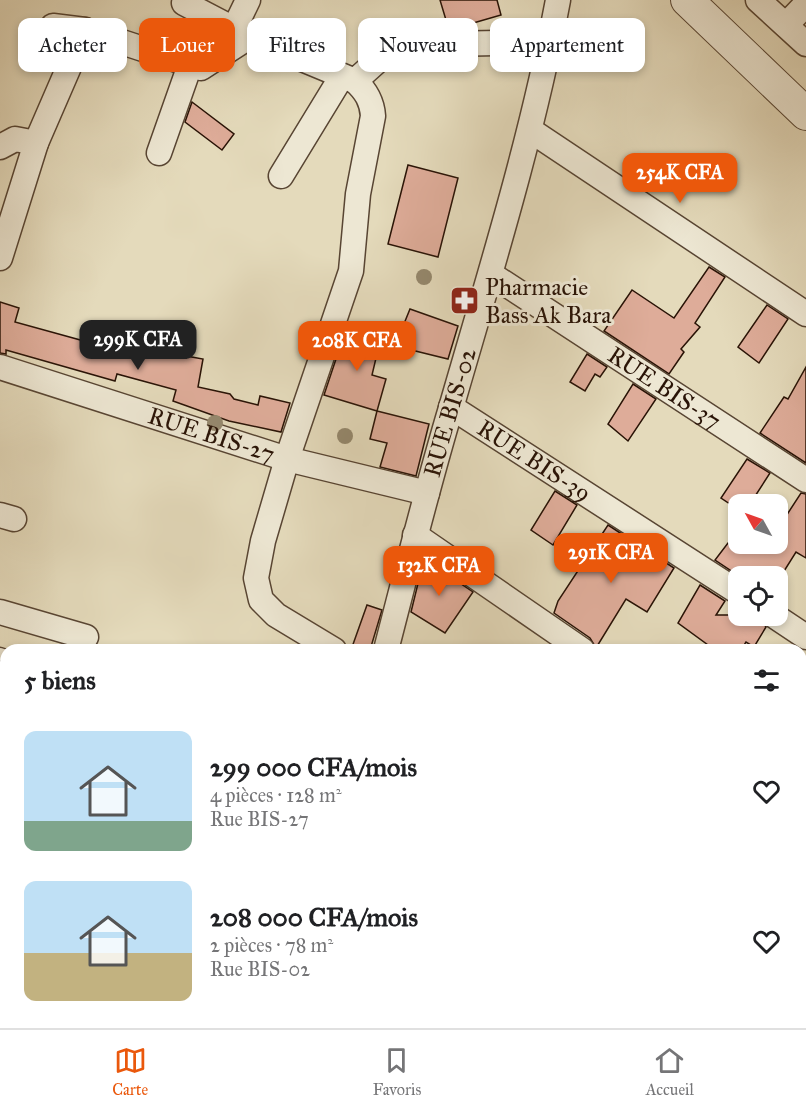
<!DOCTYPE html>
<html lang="fr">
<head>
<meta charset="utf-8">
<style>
	:root { --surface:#fff; --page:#f6f6f6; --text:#202124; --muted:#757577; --line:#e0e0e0; --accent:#ea580c }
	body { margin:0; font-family:"IM FELL Great Primer",serif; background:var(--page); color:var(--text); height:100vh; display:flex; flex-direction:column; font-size:22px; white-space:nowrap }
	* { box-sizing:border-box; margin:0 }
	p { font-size:20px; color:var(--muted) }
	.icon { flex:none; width:33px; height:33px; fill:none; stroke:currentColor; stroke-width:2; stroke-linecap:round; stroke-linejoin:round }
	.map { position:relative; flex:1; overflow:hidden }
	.drawer { position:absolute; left:0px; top:644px; width:807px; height:386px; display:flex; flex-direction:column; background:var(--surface); border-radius:18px 18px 0 0; box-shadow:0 3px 9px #0003 }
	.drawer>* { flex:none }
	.banner { position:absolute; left:18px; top:18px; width:771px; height:54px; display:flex; gap:12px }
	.needle { width:39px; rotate:310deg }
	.tools { position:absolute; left:728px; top:494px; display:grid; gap:12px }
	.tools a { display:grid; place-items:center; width:60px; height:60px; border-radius:12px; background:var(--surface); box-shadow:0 3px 9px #0003; font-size:30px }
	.price { position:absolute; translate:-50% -51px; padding:0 14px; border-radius:12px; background:var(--accent); color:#fff; font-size:20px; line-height:39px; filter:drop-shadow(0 2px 3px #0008) }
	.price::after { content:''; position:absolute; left:50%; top:36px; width:18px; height:14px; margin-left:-9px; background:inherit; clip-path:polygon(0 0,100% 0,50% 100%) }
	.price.active { background:#222; color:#fff }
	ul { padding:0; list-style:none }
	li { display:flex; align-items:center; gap:18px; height:150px; padding:0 24px }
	li span { display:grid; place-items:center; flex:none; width:168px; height:120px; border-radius:12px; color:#555 }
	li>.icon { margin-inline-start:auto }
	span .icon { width:72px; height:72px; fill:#fffc; stroke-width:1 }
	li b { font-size:26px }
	h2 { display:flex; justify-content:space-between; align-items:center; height:72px; padding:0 24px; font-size:26px }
	.chip { padding:0 21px; border-radius:12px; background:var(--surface); box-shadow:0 3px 9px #0003; font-size:21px; line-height:54px }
	.chip.active { background:var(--accent); color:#fff }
	.dock { display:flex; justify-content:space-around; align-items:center; height:84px; border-top:2px solid var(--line); background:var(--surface); font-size:16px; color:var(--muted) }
	.dock a { display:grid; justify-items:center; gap:3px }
	.dock .active { color:var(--accent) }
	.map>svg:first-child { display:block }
	.building { fill:#deac99; stroke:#291306; stroke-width:1.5 }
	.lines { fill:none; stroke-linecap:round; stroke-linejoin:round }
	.service-casing { stroke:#584533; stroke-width:15 }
	.minor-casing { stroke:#584533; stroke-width:27 }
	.tertiary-casing { stroke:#584533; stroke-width:34 }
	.service { stroke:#ede7d3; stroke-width:12 }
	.minor { stroke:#ede7d3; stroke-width:24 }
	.tertiary { stroke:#ede7d3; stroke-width:32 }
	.tree { fill:#95896e }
	.labels { text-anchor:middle; stroke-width:6; stroke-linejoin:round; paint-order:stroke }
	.poi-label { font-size:24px; fill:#291306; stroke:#ede7d3; text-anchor:start }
	.street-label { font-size:24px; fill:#291306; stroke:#ede7d3 }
</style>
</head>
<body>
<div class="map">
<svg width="806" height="1028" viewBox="0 0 806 1028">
	<rect width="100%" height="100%" fill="#e4dabb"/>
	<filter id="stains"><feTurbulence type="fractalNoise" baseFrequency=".00333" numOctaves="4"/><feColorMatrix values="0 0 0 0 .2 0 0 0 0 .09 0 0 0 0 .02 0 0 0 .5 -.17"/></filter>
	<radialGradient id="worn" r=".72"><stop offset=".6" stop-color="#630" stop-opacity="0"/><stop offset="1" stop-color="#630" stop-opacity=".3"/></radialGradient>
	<g class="building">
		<polygon points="440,0 497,0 501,15 449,30"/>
		<polygon points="192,102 234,134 222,150 185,122"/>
		<polygon points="408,165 458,178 438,257 388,244"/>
		<polygon points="709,267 725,277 695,323 700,327 681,349 684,352 669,374 604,331 632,290 674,318"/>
		<polygon points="0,302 19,308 15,322 124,352 127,342 186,358 186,356 203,359 198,387 230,394 234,399 258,405 260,396 290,403 281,432 229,421 173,401 176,390 117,374 115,381 6,350 6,354 0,353"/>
		<polygon points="767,305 788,319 759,363 738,347"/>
		<polygon points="410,309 458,326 448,359 395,346"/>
		<polygon points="346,329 381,337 372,375 386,379 377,411 324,395"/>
		<polygon points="587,354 607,367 600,377 595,374 585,391 570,382"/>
		<polygon points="806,367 806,463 760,433 784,397 788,399"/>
		<polygon points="633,384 656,399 628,441 608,424"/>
		<polygon points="377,411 429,424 416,476 380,467 387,443 370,439"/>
		<polygon points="747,459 770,473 750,504 730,504 721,498"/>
		<polygon points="555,491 577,505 553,545 531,530"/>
		<polygon points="801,493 806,494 806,558 796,552 781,576 739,576 715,560 728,543 777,543 777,530"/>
		<polygon points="608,525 674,568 647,612 626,599 596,648 590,638 554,613 558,601"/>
		<polygon points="424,559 473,592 445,633 411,612"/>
		<polygon points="700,585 725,601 716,615 759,615 766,627 754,647 746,642 741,650 715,650 678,623"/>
		<polygon points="367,605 382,610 370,650 351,650"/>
	</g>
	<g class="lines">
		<defs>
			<g id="service">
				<polyline points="0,654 6,656"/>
				<polyline points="801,880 806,885"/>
				<polyline points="710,1023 715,1028"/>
			</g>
			<g id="minor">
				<polyline points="758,0 806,44"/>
				<polyline points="184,3 249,37"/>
				<polyline points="786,25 806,4"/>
				<polyline points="53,26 85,30"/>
				<polyline points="234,29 248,0"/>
				<polyline points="530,130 806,314"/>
				<polyline points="0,147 15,139 36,143"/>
				<polyline points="159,153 190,65"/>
				<polyline points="281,176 342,76"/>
				<polyline points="0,258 36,143 85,30 201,68 249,37 355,81 395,45 550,42"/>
				<path id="s1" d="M492,275L806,480"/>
				<path id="s2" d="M0,367L287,459L427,493"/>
				<path id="s3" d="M451,407L738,592"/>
				<polyline points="0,515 14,519"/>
				<polyline points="415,535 582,650"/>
				<polyline points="0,612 86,637"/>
				<polyline points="773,615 806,637"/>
				<path d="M334,650L276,615L261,600L256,578L263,541L287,459L351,271L358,194L373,116C372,101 366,91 355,81"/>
				<path id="s4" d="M386,650C407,569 427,488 451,408C490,273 532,139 558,0"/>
				<polyline points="801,781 806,777"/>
				<polyline points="801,805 806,809"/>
				<polyline points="205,1023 206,1028"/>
				<polyline points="401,1023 408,1028"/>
				<polyline points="630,1023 636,1028"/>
				<polyline points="289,1028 291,1023"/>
				<polyline points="488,1028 494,1023"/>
			</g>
			<polyline id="tertiary" points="687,0 806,114"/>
		</defs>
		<use href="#service" class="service-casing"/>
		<use href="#minor" class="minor-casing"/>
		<use href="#tertiary" class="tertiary-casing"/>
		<use href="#service" class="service"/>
		<use href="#minor" class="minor"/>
		<use href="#tertiary" class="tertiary"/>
	</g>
	<g class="tree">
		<circle cx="424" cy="277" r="8"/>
		<circle cx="215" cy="423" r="8"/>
		<circle cx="345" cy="436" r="8"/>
	</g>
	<defs>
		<symbol id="pharmacy-square" viewBox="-11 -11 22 22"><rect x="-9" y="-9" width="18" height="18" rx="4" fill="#8f2418" stroke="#ede7d3"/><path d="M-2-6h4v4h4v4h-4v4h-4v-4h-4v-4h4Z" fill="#fff"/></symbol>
	</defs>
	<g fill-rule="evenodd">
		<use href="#pharmacy-square" x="448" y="284" width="33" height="33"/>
	</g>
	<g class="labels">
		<g class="poi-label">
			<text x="485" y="295">Pharmacie<tspan x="485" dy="28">Bass Ak Bara</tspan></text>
		</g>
		<g class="street-label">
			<text dy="8" stroke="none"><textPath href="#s1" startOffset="206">RUE BIS-37</textPath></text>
			<text dy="8" stroke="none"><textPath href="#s4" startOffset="246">RUE BIS-02</textPath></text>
			<text dy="8" stroke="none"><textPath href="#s2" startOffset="222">RUE BIS-27</textPath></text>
			<text dy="8" stroke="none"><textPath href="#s3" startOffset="99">RUE BIS-39</textPath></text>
		</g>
	</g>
	<rect width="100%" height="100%" filter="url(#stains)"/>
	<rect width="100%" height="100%" fill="url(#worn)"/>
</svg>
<div class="tools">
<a><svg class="needle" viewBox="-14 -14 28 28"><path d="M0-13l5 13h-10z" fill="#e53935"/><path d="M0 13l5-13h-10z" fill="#757577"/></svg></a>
<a><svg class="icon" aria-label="locate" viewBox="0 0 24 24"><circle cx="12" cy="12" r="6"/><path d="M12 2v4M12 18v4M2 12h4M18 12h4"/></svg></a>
</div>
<b class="price" style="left:680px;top:204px">254K CFA</b>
<b class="price active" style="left:138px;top:371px">299K CFA</b>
<b class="price" style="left:357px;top:372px">208K CFA</b>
<b class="price" style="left:611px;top:584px">291K CFA</b>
<b class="price" style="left:439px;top:597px">132K CFA</b>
<div class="banner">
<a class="chip">Acheter</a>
<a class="chip active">Louer</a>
<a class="chip">Filtres</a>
<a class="chip">Nouveau</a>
<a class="chip">Appartement</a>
</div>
<section class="drawer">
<h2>5 biens<svg class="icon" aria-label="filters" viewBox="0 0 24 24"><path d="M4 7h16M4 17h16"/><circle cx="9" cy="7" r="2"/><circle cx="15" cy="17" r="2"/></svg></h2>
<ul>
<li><span style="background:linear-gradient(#bfe0f5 75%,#7fa58c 0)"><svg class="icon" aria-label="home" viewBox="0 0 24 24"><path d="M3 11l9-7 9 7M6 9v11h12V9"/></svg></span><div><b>299 000 CFA/mois</b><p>4 pièces · 128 m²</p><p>Rue BIS-27</p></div><svg class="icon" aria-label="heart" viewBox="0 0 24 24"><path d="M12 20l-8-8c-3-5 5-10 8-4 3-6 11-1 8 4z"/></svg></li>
<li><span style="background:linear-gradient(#bfe0f5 60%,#c2b280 0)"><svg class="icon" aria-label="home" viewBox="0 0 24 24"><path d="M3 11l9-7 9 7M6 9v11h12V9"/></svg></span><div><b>208 000 CFA/mois</b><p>2 pièces · 78 m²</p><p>Rue BIS-02</p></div><svg class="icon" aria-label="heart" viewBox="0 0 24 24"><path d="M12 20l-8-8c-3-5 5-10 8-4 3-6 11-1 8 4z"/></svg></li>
</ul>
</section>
</div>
<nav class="dock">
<a class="active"><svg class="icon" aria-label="map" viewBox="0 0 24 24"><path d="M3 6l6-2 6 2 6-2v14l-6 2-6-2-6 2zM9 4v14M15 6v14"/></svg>Carte</a>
<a><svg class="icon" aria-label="saved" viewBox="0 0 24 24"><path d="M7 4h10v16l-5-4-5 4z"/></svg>Favoris</a>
<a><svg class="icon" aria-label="home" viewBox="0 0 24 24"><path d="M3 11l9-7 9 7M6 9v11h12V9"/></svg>Accueil</a>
</nav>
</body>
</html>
